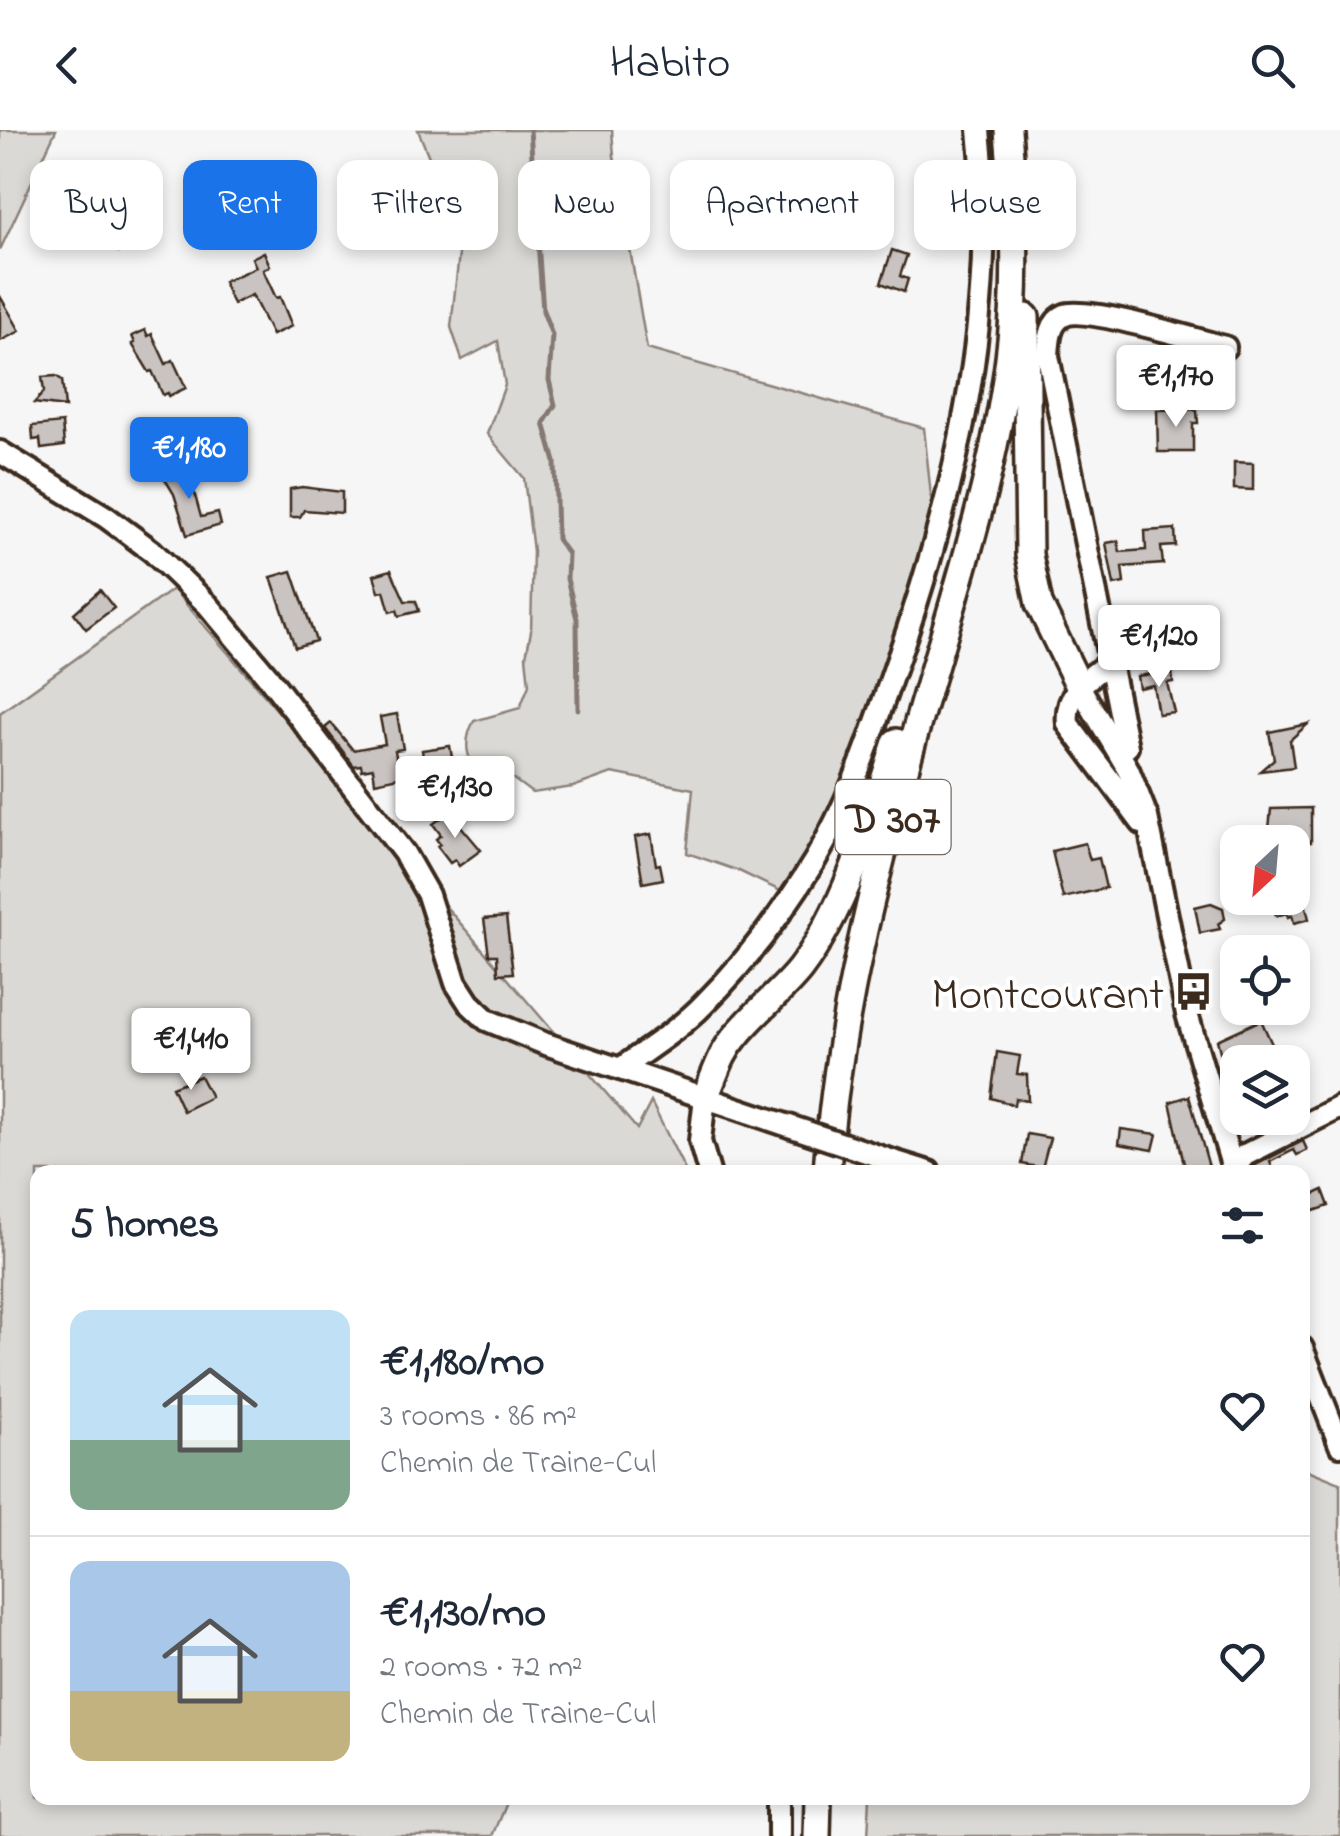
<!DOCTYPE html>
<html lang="en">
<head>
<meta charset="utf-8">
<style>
	:root { --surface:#fff; --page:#f2f2f3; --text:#1f2937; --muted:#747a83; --line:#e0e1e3; --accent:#1a73e8 }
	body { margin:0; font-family:"Indie Flower",sans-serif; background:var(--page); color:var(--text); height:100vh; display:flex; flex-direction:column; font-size:38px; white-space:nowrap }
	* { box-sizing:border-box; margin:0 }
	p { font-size:32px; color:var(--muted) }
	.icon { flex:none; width:55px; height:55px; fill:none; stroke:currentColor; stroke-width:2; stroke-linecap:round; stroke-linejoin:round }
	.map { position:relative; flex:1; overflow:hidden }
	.panel { position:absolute; left:30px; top:1035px; width:1280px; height:640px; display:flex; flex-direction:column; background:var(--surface); border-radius:20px; box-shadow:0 5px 15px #0003 }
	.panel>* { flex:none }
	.top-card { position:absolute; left:30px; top:30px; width:1280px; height:90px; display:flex; gap:20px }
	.needle { width:65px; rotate:206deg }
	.controls { position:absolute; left:1220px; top:695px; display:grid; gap:20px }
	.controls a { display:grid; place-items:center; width:90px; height:90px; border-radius:20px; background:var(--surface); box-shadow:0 5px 15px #0003; font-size:50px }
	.price { position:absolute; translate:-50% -85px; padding:0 22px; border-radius:10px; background:#fff; color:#222; font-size:32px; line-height:65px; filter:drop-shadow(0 2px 5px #0008) }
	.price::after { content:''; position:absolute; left:50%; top:60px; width:30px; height:22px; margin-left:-15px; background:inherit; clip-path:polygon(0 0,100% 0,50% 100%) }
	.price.active { background:var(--accent); color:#fff }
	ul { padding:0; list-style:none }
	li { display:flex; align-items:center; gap:30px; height:250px; padding:0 40px }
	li+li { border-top:2px solid var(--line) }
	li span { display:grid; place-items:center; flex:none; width:280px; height:200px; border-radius:20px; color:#555 }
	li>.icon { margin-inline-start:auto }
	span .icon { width:120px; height:120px; fill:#fffc; stroke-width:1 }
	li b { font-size:42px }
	h2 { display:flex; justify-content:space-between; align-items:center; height:120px; padding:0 40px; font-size:42px }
	.pill { padding:0 35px; border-radius:20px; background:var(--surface); box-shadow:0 5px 15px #0003; font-size:35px; line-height:90px }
	.pill.active { background:var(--accent); color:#fff }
	header { display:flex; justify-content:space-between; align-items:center; height:130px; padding:0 40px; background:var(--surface); font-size:45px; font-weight:600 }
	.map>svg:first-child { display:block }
	.green { fill:#dbd9d6; stroke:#8b827a; stroke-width:2.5 }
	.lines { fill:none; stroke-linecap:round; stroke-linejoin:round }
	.stream { stroke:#847972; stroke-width:5 }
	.building { fill:#c9c3c1; stroke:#3b2a1e; stroke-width:2.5 }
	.minor-casing { stroke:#3b2a1e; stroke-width:28 }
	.major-casing { stroke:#3b2a1e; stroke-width:32 }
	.minor { stroke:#fff; stroke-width:20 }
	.major { stroke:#fff; stroke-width:25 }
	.minor-bridge-casing { stroke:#3b2a1e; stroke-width:28; stroke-linecap:butt }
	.minor-bridge { stroke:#fff; stroke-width:20 }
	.labels { text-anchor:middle; stroke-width:8; stroke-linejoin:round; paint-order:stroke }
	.shield { fill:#fff; stroke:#766a62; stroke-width:2.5 }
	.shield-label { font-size:42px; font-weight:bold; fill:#3b2a1e }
	.poi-label { font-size:45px; fill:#3b2a1e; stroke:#fff; text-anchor:end }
</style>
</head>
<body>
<header><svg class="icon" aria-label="back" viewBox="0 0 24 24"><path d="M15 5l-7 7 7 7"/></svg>Habito<svg class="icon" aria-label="search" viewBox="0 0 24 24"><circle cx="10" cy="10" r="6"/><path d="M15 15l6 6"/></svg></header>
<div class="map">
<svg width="1340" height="1706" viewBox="0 0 1340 1706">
	<rect width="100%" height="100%" fill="#f7f6f6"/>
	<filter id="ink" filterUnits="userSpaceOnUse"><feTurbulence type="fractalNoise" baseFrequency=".01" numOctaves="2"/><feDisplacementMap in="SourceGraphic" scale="20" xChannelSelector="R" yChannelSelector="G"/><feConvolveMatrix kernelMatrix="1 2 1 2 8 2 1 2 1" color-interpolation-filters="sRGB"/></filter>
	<g filter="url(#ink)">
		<g class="green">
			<polygon points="0,0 56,0 0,120"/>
			<path d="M418,0H612L614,26L647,219L924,298L936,415L880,581L791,766L739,741L687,723L693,659L612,643L573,657L532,663L512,648L480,649C467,629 462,613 474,591L520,578L529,555L526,526L531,501L533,421L524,348L487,304L505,255L498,211L462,230L451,197L459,124L454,100L388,112L379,87L440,54Z"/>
			<polygon points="173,459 637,999 651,972 686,1042 38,1042 38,1668 508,1668 492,1706 0,1706 0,583"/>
			<polygon points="1303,1338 1340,1353 1340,1706 868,1706 870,1668 1302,1668"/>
		</g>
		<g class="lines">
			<polyline class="stream" points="530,0 543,181 552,205 549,250 555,275 544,293 555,332 557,409 568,424 567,449 577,489 578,579"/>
		</g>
		<g class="building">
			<polygon points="138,60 153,70 140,91 153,100 147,110 133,101 119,122 98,109 109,93 113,96"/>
			<polygon points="892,120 907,125 900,146 908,149 904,162 881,153"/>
			<polygon points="264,122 270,136 263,140 276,168 280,167 292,196 272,205 252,165 233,174 223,152 256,137 252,128"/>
			<polygon points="0,166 20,201 0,211"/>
			<polygon points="145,200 148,206 152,204 166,234 173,230 186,258 169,266 168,263 163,265 152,241 149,242 132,214 135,213 132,206"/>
			<polygon points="56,246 62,250 65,277 34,273 44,262 42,247"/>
			<polygon points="1192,279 1197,281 1198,293 1193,293 1193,322 1158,322 1157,280"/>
			<polygon points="62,293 64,316 41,319 40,309 33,310 32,296"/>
			<polygon points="1234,332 1253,333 1253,360 1234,359"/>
			<polygon points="186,333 201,387 218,383 221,395 187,405 174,364 163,346"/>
			<polygon points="302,357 342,362 342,383 304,380 300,387 290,387 290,359"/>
			<polygon points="1175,399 1176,416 1161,417 1163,434 1122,437 1124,453 1114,455 1106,413 1118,411 1120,422 1146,420 1145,401"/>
			<polygon points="391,440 405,471 416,471 419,481 399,486 397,480 390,482 384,461 379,462 374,445"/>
			<polygon points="292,441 316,511 295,517 271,447"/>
			<polygon points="100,460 114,478 86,499 74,483"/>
			<polygon points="1173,498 1179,523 1156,527 1150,502"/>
			<polygon points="1172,541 1173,552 1167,553 1174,582 1158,584 1153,555 1139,558 1137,546"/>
			<polygon points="397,584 403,619 395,620 399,647 375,652 373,638 362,640 361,635 354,636 325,598 331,593 353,620 385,614 380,587"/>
			<polygon points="1308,594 1290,610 1294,637 1260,641 1274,629 1269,602"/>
			<polygon points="450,616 458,662 429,666 422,620"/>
			<polygon points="1311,678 1311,712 1293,713 1293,707 1268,709 1271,679"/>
			<polygon points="449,682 481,720 459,736 455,730 450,733 437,716 440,714 436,709 441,705 433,694"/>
			<polygon points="651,704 656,735 660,734 663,749 643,753 635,707"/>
			<polygon points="1085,713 1090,730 1099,728 1106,758 1063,768 1052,721"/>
			<polygon points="1297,741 1309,789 1294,793 1292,785 1288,787 1287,783 1276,786 1271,768 1292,768 1292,742"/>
			<polygon points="1211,773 1223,778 1225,789 1218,794 1220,799 1200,803 1195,777"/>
			<polygon points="506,787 513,843 498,844 497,825 489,825 484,789"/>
			<polygon points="1261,890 1280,932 1238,932 1238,975 1234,975 1217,910"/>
			<polygon points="997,922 1020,926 1017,944 1027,945 1028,971 1015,969 1014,975 991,968"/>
			<polygon points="200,946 211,967 183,981 172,957"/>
			<polygon points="1189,966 1209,1037 1191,1042 1171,1042 1184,1034 1170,972"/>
			<polygon points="1121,999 1157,1004 1153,1020 1119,1014"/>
			<polygon points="1027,1004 1050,1008 1042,1038 1022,1034"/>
			<polygon points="1303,1011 1307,1020 1297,1025 1294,1020 1270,1032 1274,1042 1256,1042 1254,1036"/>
			<polygon points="1323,1060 1329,1076 1302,1085 1302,1070"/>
		</g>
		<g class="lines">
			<defs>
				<g id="minor">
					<polyline points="0,322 106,387 152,421 208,475 269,548 404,723 428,765 456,853 469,873 487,890 543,913 789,996"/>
					<path d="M1115,528C1091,547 1064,560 1068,594L1142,693"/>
					<polyline points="1079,556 1128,639 1147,687 1187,884 1234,1042"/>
					<path d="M1127,617L1048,226C1049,212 1049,192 1065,185C1086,176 1197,210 1225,217"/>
					<path d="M620,939C649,918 680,899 704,874C746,832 784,781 815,730C848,675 870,610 891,549C953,373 999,188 979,0"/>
					<polyline points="705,967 700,1011 709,1042"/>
					<polyline points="890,1030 929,1042"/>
					<polyline points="1231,1042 1245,1025 1340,977"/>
					<polyline points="1302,1218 1340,1315"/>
					<polyline points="779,1668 779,1706"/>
				</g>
				<g id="major">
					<polyline points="1026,187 1029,425 1039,474 1079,556"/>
					<path d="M705,967C715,946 720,924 736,906C755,882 781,863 800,839C847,777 873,685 896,612"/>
					<path d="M827,1042C837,890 876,742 917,596C952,474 993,354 1009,228C1019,151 1014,76 1008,0"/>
					<polyline points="817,1706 818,1668"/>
				</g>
			</defs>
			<use href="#minor" class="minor-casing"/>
			<use href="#major" class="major-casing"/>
			<use href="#minor" class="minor"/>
			<use href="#major" class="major"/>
			<defs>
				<polyline id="minor-bridge" points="789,996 890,1030"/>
			</defs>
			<use href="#minor-bridge" class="minor-bridge-casing"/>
			<use href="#minor-bridge" class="minor-bridge"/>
		</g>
	</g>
	<defs>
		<symbol id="bus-bare" viewBox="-9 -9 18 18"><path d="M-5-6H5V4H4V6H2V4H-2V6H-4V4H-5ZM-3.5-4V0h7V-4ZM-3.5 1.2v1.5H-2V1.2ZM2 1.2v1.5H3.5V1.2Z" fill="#3b2a1e" stroke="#fff" stroke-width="2.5" paint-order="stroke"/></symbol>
	</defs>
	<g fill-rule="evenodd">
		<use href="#bus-bare" x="1166" y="834" width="55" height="55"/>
	</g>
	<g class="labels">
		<rect class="shield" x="835.5" y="650" width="115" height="74" rx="8"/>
		<g class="shield-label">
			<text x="893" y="702">D 307</text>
		</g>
		<g class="poi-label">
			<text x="1164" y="878">Montcourant</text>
		</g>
	</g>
</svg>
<div class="controls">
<a><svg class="needle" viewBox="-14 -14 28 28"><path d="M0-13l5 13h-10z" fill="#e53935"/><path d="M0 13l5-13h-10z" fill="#747a83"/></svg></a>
<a><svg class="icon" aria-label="locate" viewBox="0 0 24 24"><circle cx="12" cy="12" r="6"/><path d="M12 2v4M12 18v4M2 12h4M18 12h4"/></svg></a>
<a><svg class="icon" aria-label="layers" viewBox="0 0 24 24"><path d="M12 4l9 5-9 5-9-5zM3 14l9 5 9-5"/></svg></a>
</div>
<b class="price" style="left:1176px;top:300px">€1,170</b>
<b class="price active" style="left:189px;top:372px">€1,180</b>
<b class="price" style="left:1159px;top:560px">€1,120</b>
<b class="price" style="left:455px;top:711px">€1,130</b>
<b class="price" style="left:191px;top:963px">€1,410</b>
<div class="top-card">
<a class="pill">Buy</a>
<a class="pill active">Rent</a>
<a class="pill">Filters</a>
<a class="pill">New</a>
<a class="pill">Apartment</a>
<a class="pill">House</a>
</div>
<section class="panel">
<h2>5 homes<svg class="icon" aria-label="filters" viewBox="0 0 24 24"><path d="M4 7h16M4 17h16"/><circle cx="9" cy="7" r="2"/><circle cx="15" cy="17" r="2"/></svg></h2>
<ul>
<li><span style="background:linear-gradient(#bfe0f5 65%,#7fa58c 0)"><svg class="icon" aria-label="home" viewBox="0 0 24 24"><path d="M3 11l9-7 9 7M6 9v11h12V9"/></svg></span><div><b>€1,180/mo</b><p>3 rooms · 86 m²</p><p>Chemin de Traine-Cul</p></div><svg class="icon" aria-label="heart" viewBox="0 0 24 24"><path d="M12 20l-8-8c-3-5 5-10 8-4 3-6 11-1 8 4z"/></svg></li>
<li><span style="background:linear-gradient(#a9c7e8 65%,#c2b280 0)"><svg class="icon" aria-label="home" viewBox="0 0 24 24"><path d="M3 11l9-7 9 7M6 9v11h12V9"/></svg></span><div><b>€1,130/mo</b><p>2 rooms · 72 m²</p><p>Chemin de Traine-Cul</p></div><svg class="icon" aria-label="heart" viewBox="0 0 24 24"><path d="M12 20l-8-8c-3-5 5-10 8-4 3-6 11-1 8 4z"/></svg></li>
</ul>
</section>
</div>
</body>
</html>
